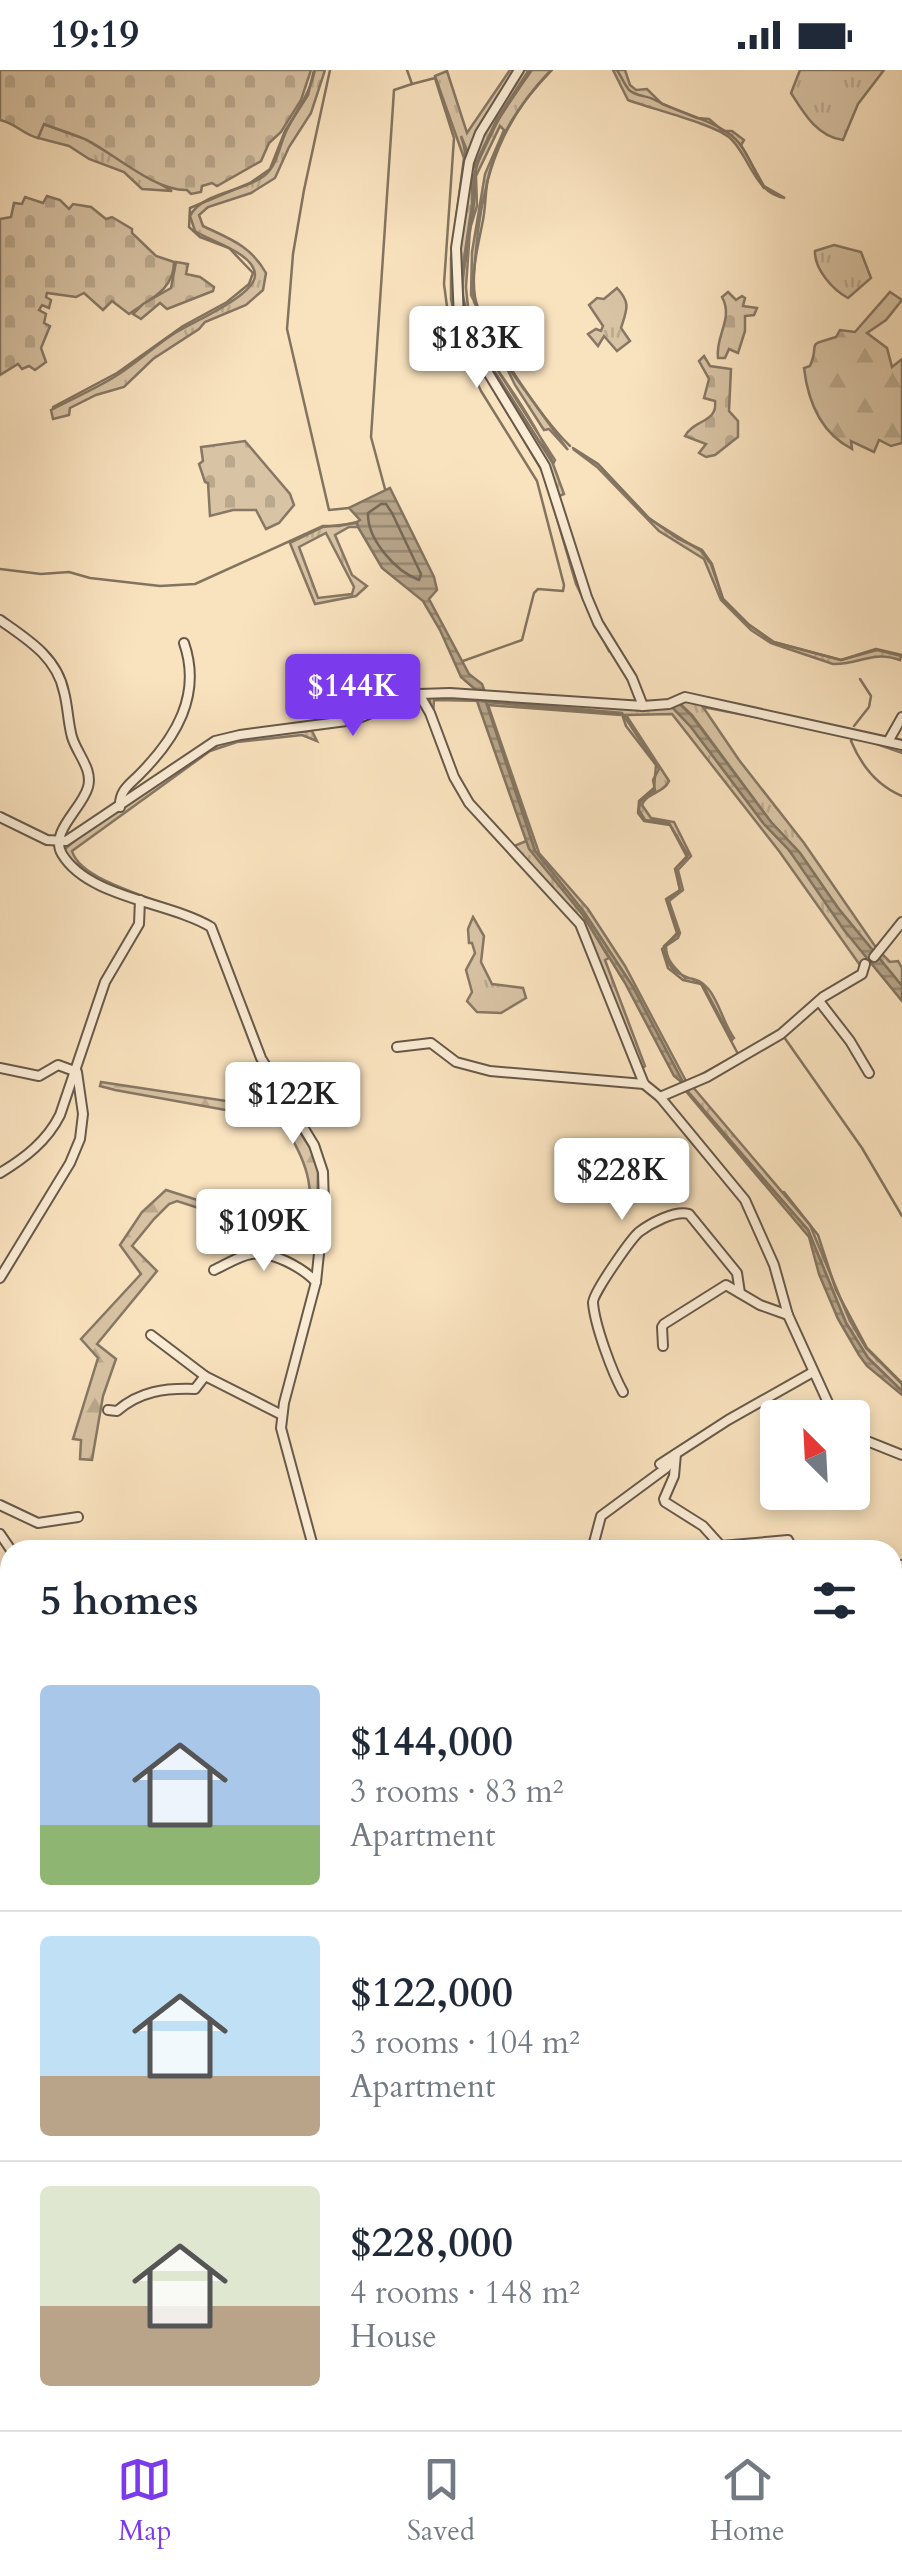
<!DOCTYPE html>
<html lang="en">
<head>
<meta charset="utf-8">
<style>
	:root { --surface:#fff; --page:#f2f2f3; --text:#1f2937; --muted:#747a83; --line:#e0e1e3; --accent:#7c3aed }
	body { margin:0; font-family:Cardo,serif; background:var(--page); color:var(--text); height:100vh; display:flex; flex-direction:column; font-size:38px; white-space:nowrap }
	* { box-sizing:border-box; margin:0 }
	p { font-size:32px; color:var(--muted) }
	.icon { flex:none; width:55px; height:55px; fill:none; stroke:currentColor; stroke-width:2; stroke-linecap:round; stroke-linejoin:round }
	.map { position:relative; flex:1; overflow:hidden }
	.sheet { position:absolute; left:0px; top:1470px; width:902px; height:890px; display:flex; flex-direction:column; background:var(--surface); border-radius:30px 30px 0 0; box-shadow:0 5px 15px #0003 }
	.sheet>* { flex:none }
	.needle { width:65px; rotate:336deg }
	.controls { position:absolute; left:760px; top:1330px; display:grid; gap:20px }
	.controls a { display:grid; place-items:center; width:110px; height:110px; border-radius:10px; background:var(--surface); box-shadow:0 5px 15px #0003; font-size:50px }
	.price { position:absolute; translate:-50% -85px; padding:0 22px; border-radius:10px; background:#fff; color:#222; font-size:32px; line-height:65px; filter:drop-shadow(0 2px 5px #0008) }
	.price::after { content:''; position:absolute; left:50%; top:60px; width:30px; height:22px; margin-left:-15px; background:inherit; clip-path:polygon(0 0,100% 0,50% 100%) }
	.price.selected { background:var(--accent); color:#fff }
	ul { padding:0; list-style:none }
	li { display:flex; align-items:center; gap:30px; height:250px; padding:0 40px }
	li+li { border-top:2px solid var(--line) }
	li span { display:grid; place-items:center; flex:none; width:280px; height:200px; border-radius:10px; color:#555 }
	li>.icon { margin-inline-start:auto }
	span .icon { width:120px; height:120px; fill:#fffc; stroke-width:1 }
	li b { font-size:42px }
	h2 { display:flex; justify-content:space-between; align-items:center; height:120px; padding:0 40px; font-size:42px }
	.status { display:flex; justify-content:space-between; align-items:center; height:70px; padding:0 50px; background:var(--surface); direction:ltr }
	.status svg { height:28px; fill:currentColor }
	.tabs { display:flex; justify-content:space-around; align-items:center; height:140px; border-top:2px solid var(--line); background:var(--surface); font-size:28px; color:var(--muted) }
	.tabs a { display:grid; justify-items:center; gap:5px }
	.tabs .selected { color:var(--accent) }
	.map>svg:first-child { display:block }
	.grass { fill:url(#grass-tufts); stroke:#877764; stroke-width:2.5; fill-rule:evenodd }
	.forest { fill:url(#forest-firs); stroke:#877764; stroke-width:2.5 }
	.cemetery { fill:url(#cemetery-stones); stroke:#877764; stroke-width:2.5 }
	.water { fill:url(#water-rules); stroke:#837460; stroke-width:2.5 }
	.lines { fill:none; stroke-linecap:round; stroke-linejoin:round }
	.shore { stroke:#766856; stroke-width:2.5 }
	.stream { stroke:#837460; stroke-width:2.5 }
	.minor-casing { stroke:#67594a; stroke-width:12 }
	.minor { stroke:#fbecd5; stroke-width:8 }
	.rail-casing { stroke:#362b23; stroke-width:6 }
	.rail { stroke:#fbecd5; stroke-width:2.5; stroke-dasharray:8; stroke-linecap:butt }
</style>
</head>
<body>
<div class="status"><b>19:19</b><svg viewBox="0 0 49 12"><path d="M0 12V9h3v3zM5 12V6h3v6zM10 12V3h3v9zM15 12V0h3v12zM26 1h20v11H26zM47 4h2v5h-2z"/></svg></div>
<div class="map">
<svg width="902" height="2360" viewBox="0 0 902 2360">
	<defs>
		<pattern id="grass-tufts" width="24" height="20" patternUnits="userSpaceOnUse" patternTransform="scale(2.5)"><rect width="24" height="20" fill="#d8c3a4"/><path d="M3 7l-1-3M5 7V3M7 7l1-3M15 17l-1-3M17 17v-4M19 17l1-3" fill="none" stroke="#baa88d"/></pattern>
		<pattern id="forest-firs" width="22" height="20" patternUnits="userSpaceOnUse" patternTransform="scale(2.5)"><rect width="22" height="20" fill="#d8c3a4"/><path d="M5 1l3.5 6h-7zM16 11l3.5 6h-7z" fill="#baa88d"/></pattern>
		<pattern id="cemetery-stones" width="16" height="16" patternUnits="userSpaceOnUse" patternTransform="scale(2.5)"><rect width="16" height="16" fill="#d8c3a4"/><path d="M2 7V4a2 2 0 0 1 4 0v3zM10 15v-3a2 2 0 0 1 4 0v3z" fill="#baa88d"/></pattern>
		<pattern id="water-rules" width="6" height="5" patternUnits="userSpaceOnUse" patternTransform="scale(2.5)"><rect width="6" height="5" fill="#b7a489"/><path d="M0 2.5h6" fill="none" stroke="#968670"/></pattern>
	</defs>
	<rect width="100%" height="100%" fill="#f9e2be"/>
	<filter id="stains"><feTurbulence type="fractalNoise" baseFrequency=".002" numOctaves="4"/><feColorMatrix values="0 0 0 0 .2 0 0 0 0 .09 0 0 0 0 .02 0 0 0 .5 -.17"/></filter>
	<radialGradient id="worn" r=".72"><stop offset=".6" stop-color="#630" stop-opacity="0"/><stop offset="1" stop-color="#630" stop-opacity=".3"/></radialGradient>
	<g class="grass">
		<path d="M315,0H325L311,43L289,77L275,108L251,123L208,137L199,145L203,156C230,169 250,175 266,203L263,220L246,235L205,252L199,259L153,289L124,317L96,325L70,338L69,345L53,349L51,340C73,328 98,318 119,304C139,291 156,275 175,263C192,252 255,226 255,205C255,183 209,171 195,161L190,146C202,122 243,122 264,106C277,96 279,78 285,64C295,41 310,25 315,0Z"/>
		<path d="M510,0H517L472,71L469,85L461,66C482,125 435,203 462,265L550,412L575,503L611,580L609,581L576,514L544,404L458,260L451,229V188L464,88L435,6L447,1L467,63Z"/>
		<path d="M522,0H529L497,49L472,101V134L460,216L470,265L553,393C540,363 518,329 499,302C490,290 479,278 473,264C450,220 472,175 474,129C475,119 472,109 476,99C486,64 511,29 532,0H551C489,63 479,130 473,215L474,232L508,297L568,380L549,359L544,360L515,315L471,225L472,182L485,104L504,60L500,56L476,106L477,136L470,159L466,217L469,247L473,262L555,390L553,394L564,424L559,426C543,367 495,322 469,267C452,231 462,108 479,72C490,47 508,24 522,0Z"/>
		<path d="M613,0H625L630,15L636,20L647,19L662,34L697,48L709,49L723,61H732L744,70L741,75L764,116L785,128C754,123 750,87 731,69C718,55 648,38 628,30Z"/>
		<path d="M800,0H884L858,34L843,70C817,67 803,42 791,23Z"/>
		<polygon points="43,54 85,69 172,121 142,119 124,102 89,89 69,76 38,68"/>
		<path d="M834,175L861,182L871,208L848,228C833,220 814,199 815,181Z"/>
		<path d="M617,218C631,233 627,239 621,258L630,271L617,281L604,266L598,276L588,264L596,259L601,261L603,256L589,235L597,228L604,229Z"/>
		<path d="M573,379L598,394L648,448L701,481L711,494L723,529L748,554L773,572L841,590L877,580L901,586L900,590C871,580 860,595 833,594L771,573L751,560L721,530L704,489L659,461L597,397Z"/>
		<path d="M357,453L358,457H349L335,465L352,505L367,516L356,526L315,534L290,473L323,457ZM326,463L354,517L352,524L318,528L299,477Z"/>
		<path d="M429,627L504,629L624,639L672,637L691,657L764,754L789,780L868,888L862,898L779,781L672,644L626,645L669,711C664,723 646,723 642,735L651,748L674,752L691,786L678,800L683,820L669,831L680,863L678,868L666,876C666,891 675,898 685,908C716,907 719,948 734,968L732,970L702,913C680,904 667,904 664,876L678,864L667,829L680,821L676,798L688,785L669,753L645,750L639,740L640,732L655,720L653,710L659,699L622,643L487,631L621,645L488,635L539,783L588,839L625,896L686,1011L683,1013L633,917L584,842L535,781L486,631L434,630L433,644Z"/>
		<polygon points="690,631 888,673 902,679 902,683 854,666 703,637 739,690 804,773 877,879 890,892 898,891 902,898 902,916 838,838 800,783 771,752 692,645 679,633"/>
		<path d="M312,661L317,671L302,665L237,672L210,681L72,781C81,813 166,831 196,846L104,814L67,787L64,781C69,770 208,677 226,671C253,663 284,662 312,661Z"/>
		<polygon points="526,771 583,845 609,888 605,890 645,996 640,1000 586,859 512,777"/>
		<polygon points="473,847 484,866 481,892 492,914 523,918 526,928 501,943 477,942 467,931 472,922 466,900 475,883 472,873 469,873 468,859"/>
		<polygon points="692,1016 810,1155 850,1251 866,1278 902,1314 902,1321 868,1288 846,1253 808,1160 685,1018"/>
	</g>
	<g class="forest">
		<path d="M890,222L902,230L886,250L867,263L887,278L892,297L902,289V373L891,376L879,370L874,382L851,371L852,379C821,363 808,332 804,298L810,296C821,270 803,277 836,267L840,260L855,262Z"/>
		<path d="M101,1012L286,1040L312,1081L318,1100L317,1176L177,1131L169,1134L154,1149L132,1176L157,1201L97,1274L116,1289L103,1326L92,1390L80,1389L81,1370L73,1369L98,1288L81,1269L141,1204L120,1175L142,1142L166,1120L307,1165C316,1116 307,1091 281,1050L115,1020L100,1016Z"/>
	</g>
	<g class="cemetery">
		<path d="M0,0H311L301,30L281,62L269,73L261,91L217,116L212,113L202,116L201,122L191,124L187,120C156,121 118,87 89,71C75,64 59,60 44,54L38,68C24,65 15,53 0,50Z"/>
		<path d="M47,126L60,130L69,139L73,134L91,137L106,149L112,147L132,159V163L156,186L174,192C174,220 150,229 129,244L112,231L103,240L84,223L76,227L47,223L46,227L51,230L49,238L42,235L39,240L46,244L44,253L50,256L41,278L46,292L35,300L29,296L22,299L18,294L0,305V149L11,147L14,133L22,134L25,127L43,133Z"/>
		<polygon points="176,192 188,194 186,204 200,207 214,217 213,221 167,239 160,233 141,249 133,244 143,234 171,218"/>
		<path d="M728,222L736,230L742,226L745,228L743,236L757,238L754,245L745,246V261L738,283L729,279L725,288H718C715,265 734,249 722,227Z"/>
		<path d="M704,286L710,296L731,299L729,341L738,351V367L715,385L706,387L699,383L706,374L685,366C694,349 718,353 715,331L704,328L709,309L699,291Z"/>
		<polygon points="245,371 290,424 294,435 279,453 266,459 256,440 233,440 210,446 208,413 205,412 199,394 203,391 201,377"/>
	</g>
	<g class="water">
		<polygon points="390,418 434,507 437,520 429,529 469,604 482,614 485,622 476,620 461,607 440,560 423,531 382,498 358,457 357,452 360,450 349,438"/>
		<polygon points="480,630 486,632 535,781 584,842 633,917 684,1014 674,1006 625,913 583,845 529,779 477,631"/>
		<polygon points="679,633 691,645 771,752 800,783 838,838 902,916 902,931 844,860 789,780 764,754 691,657 672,637"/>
		<polygon points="684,1019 808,1160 846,1253 868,1288 902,1321 902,1325 867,1296 859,1285 838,1249 819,1204 809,1167"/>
	</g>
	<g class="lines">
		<path class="shore" d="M381,434H386L392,443L421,504L419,510C395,501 367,469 368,443Z"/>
		<g class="stream">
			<polyline points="330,0 304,120 293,184 287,259 329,440 349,438"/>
			<polyline points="531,0 498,50 476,96 474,132 461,218 472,266 553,393"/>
			<path d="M552,0C523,30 499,63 489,104C485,119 486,135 483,150C478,176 471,201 475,227C481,261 544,351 570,376"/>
			<path d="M617,0C621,6 624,14 629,20C637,27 646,25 655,30C679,43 711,49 732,66C747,78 754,102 764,118"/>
			<polyline points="412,14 435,8 454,68 444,214 451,267 457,284 467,291 481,321 537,411 564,515 563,521 538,519 534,523 522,570 463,591"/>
			<polyline points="53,337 117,303 183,256 227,232 249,214 253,203 229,178 200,167 189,157 190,138 250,113 270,99 285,61 308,25 314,0"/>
			<polyline points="573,378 598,394 649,448 677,468 702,480 712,494 723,529 748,554 774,572 841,590 876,579 902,585"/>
			<polyline points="385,419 371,367 394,20 412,14 407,0"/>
			<polyline points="0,499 41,504 69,502 90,508 160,516 195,514 323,456 339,456 357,452"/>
			<polyline points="486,632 622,644 626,656 656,695 654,718 639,731 638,743 644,751 670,755 687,787 675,799 680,820 666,829 677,863 662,879 668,898 683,910 701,914 738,984 691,1010"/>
			<polyline points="854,656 869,637 871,626 860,609"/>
			<path d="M853,668L851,671C861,695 878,716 902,726"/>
			<polyline points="762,979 784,967 862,1078 902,1146"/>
			<polyline points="784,1122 818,1165 836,1220 867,1278 902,1313"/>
			<polyline points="0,1753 10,1764"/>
			<polyline points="0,1764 10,1784"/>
			<polyline points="0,1833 0,1858"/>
			<polyline points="0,2293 10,2293"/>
			<polyline points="245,2360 245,2350"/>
			<polyline points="338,2360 342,2350"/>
		</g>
		<defs>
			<g id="minor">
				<polyline points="519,0 480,63 469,92 456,178 459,249 470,273 545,396 587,527 598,553 632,608 643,636"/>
				<path d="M0,550C27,569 57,587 64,622C68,637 68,653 72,667C77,684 93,699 88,717C82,739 49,762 62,784C88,828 170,832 211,857L261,988L314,1075L323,1102L324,1136L316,1212L284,1333L281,1358L314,1480"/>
				<polyline points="419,624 430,643 454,707 469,733 580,854 644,1014 660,1027 745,1130 774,1195 788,1245 835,1348"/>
				<polyline points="889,670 902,647"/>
				<path d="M120,737C119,721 129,715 139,705C176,668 202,625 184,573"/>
				<polyline points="0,747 47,770 66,771 215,671 240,665 354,650 419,624 450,623 643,636 669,634 685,627 902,675"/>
				<polyline points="874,887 902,852"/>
				<polyline points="819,931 850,971 869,1003"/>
				<polyline points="397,977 431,973 456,992 490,1001 644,1014"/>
				<polyline points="0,998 39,1006 58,995 77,1002 83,1044 80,1069 70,1093 0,1208"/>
				<polyline points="660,1027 707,1007 781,964 823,927 862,904 865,894"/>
				<path d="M0,1103C25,1088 47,1071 60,1045L105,912L139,854L140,830"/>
				<path d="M214,1200C225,1195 239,1186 251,1184C271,1180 303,1198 316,1212"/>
				<polyline points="151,1265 205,1306 282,1345"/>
				<polyline points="663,1276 662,1257 664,1254 726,1215 760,1235 788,1245"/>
				<path d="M623,1322C612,1302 595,1256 593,1233C592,1224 631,1169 639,1162C651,1153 675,1140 689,1144L737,1203L740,1223"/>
				<path d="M108,1340L117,1341C140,1321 165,1318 195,1319L205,1306"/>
				<polyline points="852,1365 902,1385"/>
				<polyline points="676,1384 674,1406 664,1429 665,1432 703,1456 721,1476 788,1470 793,1480"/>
				<polyline points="660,1394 728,1350 813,1302"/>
				<polyline points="0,1435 38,1453 78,1447"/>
				<polyline points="0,1464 11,1480"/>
				<polyline points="592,1480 601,1446 666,1398 674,1388"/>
				<polyline points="892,1496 902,1495"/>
				<polyline points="0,1575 10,1578"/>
				<polyline points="892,1690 902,1690"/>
				<polyline points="0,1743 10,1752"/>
				<polyline points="892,1788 902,1787"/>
				<polyline points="0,2127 10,2127"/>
				<polyline points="898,2142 902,2282"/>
				<polyline points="650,2350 653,2360"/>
				<polyline points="723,2350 724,2360"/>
				<polyline points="818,2350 827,2360"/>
				<polyline points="426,2360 433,2350"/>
				<polyline points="489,2360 492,2350"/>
			</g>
		</defs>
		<use href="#minor" class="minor-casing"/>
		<use href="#minor" class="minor"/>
		<defs>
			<polyline id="rail" points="0,1557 10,1559"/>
		</defs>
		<use href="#rail" class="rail-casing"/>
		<use href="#rail" class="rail"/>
	</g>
	<rect width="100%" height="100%" filter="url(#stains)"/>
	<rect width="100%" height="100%" fill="url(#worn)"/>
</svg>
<div class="controls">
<a><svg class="needle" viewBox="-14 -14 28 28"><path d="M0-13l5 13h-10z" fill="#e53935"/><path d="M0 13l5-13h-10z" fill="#747a83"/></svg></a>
</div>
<b class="price" style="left:477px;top:321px">$183K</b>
<b class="price selected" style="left:353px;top:669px">$144K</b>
<b class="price" style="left:293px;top:1077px">$122K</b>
<b class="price" style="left:622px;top:1153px">$228K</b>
<b class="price" style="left:264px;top:1204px">$109K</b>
<section class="sheet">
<h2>5 homes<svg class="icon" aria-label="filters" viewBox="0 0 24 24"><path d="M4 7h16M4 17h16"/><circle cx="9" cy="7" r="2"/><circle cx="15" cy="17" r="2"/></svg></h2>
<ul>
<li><span style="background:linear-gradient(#a9c7e8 70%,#8fb573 0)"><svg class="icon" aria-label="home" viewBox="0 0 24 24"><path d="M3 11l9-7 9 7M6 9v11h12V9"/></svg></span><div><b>$144,000</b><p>3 rooms · 83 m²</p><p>Apartment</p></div></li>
<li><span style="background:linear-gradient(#bfe0f5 70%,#b9a48a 0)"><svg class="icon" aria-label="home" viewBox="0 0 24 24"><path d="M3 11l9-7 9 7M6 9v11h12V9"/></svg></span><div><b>$122,000</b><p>3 rooms · 104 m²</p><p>Apartment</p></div></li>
<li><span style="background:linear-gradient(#dfe7d0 60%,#b9a48a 0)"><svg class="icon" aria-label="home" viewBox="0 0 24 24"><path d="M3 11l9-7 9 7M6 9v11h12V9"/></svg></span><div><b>$228,000</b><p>4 rooms · 148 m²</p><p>House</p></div></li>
</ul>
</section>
</div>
<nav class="tabs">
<a class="selected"><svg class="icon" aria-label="map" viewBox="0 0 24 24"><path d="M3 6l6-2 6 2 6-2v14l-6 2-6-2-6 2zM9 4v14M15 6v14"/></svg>Map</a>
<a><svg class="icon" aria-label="saved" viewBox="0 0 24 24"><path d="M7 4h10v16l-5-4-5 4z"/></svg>Saved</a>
<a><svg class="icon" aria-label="home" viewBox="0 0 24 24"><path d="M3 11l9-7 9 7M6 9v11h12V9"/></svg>Home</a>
</nav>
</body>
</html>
